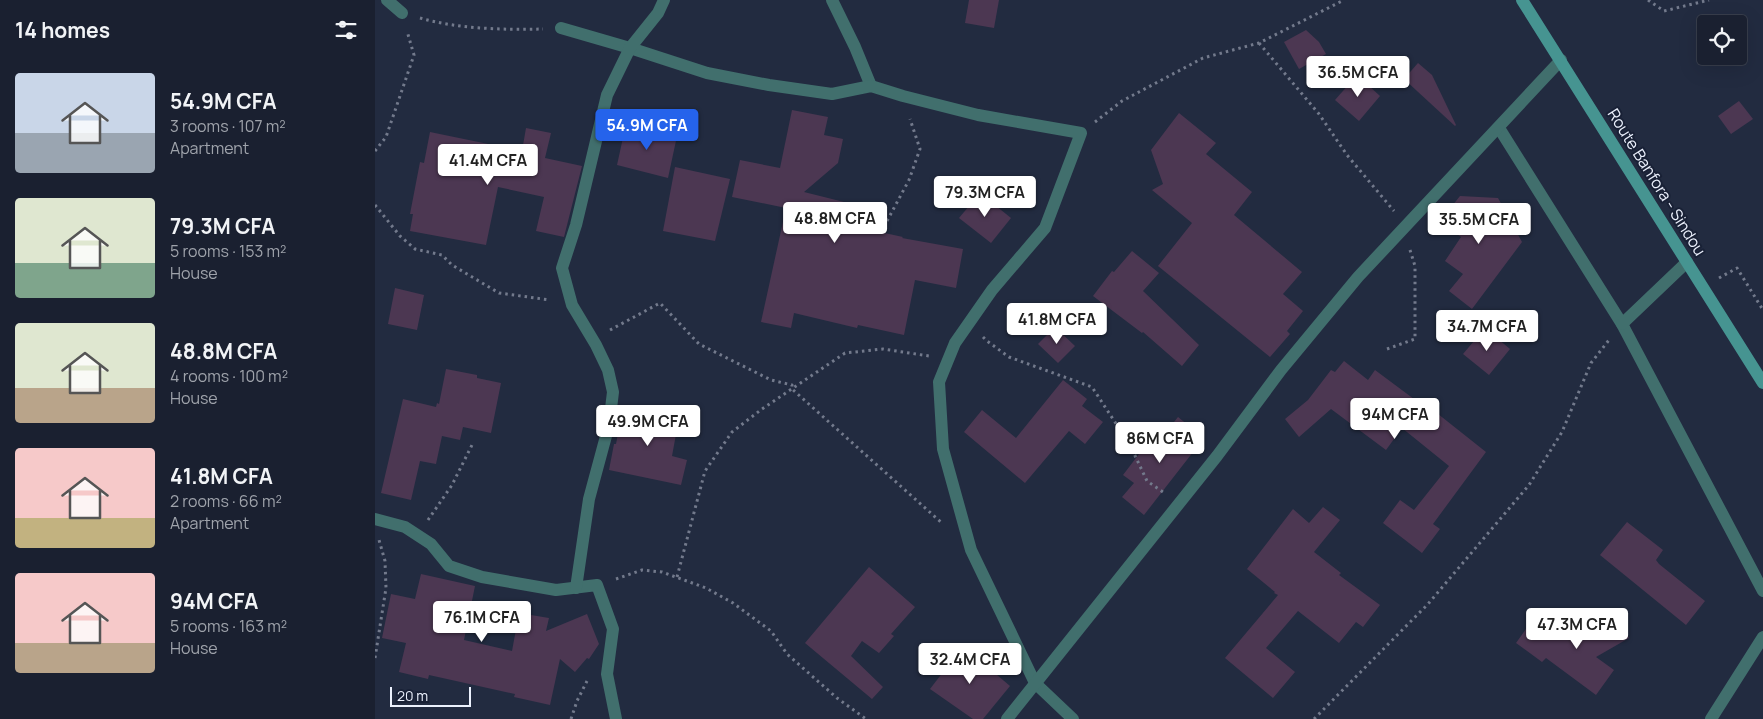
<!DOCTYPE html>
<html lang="en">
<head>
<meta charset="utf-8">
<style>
	:root { --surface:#1a2030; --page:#232838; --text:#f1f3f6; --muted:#9fa3ab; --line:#383e4c; --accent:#2563eb }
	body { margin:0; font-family:Manrope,sans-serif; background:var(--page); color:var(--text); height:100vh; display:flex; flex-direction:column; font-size:19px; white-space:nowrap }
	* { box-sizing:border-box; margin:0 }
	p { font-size:16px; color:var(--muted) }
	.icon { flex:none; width:28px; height:28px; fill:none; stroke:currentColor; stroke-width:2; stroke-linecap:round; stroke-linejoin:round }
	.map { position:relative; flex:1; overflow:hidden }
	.side { display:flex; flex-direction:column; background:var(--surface); width:375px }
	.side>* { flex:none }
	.fabs { position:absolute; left:1322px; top:15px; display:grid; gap:10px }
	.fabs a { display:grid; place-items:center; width:50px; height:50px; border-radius:5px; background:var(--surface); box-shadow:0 5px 20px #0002,0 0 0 1px var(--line); font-size:25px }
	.scale { position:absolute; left:15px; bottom:12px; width:81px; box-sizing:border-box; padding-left:5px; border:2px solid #ecf1fd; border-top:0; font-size:14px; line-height:18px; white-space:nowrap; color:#ecf1fd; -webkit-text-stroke:4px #192136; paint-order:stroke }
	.price { position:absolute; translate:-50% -42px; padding:0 11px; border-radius:5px; background:#fff; color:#222; font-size:16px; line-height:32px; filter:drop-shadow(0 1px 2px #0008) }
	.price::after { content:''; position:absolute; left:50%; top:30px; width:15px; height:11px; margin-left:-8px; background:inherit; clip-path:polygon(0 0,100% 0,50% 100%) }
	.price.on { background:var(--accent); color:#fff }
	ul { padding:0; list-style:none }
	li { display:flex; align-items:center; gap:15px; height:125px; padding:0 15px }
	li span { display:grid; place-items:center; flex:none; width:140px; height:100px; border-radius:5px; color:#555 }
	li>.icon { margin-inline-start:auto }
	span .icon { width:60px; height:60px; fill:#fffc; stroke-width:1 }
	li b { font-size:21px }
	h2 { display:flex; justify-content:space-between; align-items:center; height:60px; padding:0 15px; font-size:21px }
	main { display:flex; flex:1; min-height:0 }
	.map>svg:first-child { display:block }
	.building { fill:#4c3752 }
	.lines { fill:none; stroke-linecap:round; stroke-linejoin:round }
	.path { stroke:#737a8c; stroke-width:3; stroke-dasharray:2.5 4; stroke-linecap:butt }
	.minor { stroke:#416f6d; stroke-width:12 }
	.secondary { stroke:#469491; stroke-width:12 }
	.labels { text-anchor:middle; stroke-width:4; stroke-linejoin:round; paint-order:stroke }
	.street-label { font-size:16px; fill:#ecf1fd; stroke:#192136 }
</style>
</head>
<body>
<main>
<section class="side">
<h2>14 homes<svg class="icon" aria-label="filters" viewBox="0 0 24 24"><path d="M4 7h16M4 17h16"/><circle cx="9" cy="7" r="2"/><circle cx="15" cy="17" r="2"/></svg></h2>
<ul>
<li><span style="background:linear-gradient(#c9d6e8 60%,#9aa5b1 0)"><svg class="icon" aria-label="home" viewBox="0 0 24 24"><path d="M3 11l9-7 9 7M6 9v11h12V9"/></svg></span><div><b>54.9M CFA</b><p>3 rooms · 107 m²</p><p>Apartment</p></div></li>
<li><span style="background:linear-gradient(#dfe7d0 65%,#7fa58c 0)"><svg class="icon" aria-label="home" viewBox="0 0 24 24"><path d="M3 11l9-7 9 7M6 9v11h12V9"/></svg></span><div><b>79.3M CFA</b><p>5 rooms · 153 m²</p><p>House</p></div></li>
<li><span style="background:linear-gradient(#dfe7d0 65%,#b9a48a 0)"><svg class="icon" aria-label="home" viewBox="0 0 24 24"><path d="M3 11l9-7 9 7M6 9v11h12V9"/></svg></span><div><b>48.8M CFA</b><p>4 rooms · 100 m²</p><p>House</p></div></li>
<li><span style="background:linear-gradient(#f6c9c9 70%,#c2b280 0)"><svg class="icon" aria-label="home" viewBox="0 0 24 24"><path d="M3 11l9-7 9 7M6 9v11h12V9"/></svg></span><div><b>41.8M CFA</b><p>2 rooms · 66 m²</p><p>Apartment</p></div></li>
<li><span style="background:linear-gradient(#f6c9c9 70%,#b9a48a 0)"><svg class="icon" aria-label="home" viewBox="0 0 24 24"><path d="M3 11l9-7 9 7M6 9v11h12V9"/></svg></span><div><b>94M CFA</b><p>5 rooms · 163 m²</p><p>House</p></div></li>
</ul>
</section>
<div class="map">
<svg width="1388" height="719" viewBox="0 0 1388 719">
	<rect width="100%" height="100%" fill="#222b40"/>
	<g class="building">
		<polygon points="594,0 624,0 619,28 590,23"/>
		<polygon points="931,30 944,42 951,54 924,69 909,42"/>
		<polygon points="1043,63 1057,75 1081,125 1080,126 1029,79"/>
		<polygon points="982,75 1005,96 984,121 960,100"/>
		<polygon points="1364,101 1378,119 1356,134 1343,116"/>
		<polygon points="417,110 453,117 449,135 468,139 463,163 429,192 473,203 468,224 528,237 527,238 588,249 581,288 540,280 529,335 483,325 482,328 419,313 416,328 386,322 411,208 357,197 365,160 405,168"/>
		<polygon points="804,113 841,143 831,154 877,192 859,215 927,272 908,294 928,311 912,331 915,334 895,357 783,266 817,223 777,190 788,184 776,150"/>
		<polygon points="251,124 302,136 293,178 242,165"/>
		<polygon points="151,128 176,133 170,158 207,166 189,237 161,231 169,197 123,187 111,245 35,231 38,214 35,214 45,162 49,163 55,132 147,151"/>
		<polygon points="300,167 355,179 340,241 288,231"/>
		<polygon points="605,193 636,218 616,243 584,218"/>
		<polygon points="1085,196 1123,198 1147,242 1097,309 1074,291 1088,274 1070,261 1086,237 1065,221"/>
		<polygon points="757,251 784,273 768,291 824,345 807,366 768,332 767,333 718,296 737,271 739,272"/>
		<polygon points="20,288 49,295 42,330 13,324"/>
		<polygon points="680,327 700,346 683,363 663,344"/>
		<polygon points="1110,328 1135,349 1114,375 1088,354"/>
		<polygon points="969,361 993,380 1000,370 1051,408 1053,406 1111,452 1058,524 1065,529 1047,553 1008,523 1025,500 1039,510 1074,466 1027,428 1011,450 956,409 924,437 910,419 933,400 956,370 960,372"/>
		<polygon points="71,369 102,375 102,378 126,383 116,433 88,427 85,440 67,436 61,464 45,461 36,500 6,493 28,399 61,407 62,403 64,404"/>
		<polygon points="688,380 712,399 707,406 728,422 710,444 694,431 650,483 589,432 607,410 641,438"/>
		<polygon points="248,408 304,418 297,456 312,460 306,485 234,470 239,444 241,444"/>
		<polygon points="803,417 829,438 769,515 747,497 759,483 748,475 777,437 783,442"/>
		<polygon points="948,507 965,520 939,552 966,573 964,575 1005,605 988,627 981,622 964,643 923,611 891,648 920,672 898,698 850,658 903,595 899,593 900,592 872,569 918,509 934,523"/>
		<polygon points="1252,522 1288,550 1281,560 1284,564 1330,601 1311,625 1225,555"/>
		<polygon points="494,567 540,607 516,634 519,636 504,653 487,641 476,656 508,687 497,699 430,643"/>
		<polygon points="46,574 100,586 89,640 137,651 144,613 174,618 171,631 212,614 224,644 214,659 212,658 200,672 185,659 175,705 139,697 140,694 54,675 53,679 24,672 31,643 7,638 16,594 40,599"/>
		<polygon points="1240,614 1254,638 1221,657 1239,670 1221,695 1171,658 1167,662 1141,643 1158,619 1185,638 1189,633 1196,638"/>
		<polygon points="588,646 635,686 608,719 598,719 555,689"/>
	</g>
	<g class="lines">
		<g class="path">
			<polyline points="1273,0 1289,11 1334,0"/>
			<path d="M45,18C83,29 129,30 168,29"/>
			<polyline points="884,43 944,114 972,155 1019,211"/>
			<polyline points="720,122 747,101 828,58 884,43 969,0"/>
			<polyline points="0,151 11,137 39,55 32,31"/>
			<polyline points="0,205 25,236 40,249 67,255 77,265 124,293 175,300"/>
			<polyline points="512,221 534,180 545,149 535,119"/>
			<polyline points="1344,278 1362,268 1388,310"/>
			<polyline points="235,330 285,303 324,344 396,380 417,385 417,389 568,524"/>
			<polyline points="608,337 612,341 634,357 717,387 755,445 772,481 788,492"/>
			<polyline points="1012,349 1040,339 1040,266 1035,250"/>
			<polyline points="53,520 77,485 98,443"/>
			<polyline points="302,577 330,471 357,432 387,409 470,353 508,349 554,356"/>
			<polyline points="241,579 267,570 287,572 331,588 358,603 396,631 412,654 462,698 491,719"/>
			<polyline points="0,658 11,588 10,561 4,540"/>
			<polyline points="196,719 202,701 212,681"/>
			<polyline points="939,719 1053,604 1154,485 1187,432 1216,363 1234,340"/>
		</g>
		<g class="minor">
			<polyline points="12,0 27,13"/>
			<polyline points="457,0 480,47 496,86"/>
			<polyline points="186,28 255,48 332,73 394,85 457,94 496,86 528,96 603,115 706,133 670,228 617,290 580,343 564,382 568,449 596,550 660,683 698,719"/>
			<polyline points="1124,128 1247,324 1388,591"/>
			<polyline points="1247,324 1312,262"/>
			<polyline points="0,519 30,527 56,544 74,566 107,577 181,590 222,585 238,629 232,674 241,719"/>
			<polyline points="201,588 214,499 234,425 238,392 233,370 221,345 197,305 187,268 201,225 232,95 255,48 283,13 289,0"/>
			<polyline points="632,719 842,456 906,370 983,277 1186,60"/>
			<polyline points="1336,719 1388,637"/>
		</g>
		<polyline class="secondary" points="1147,0 1388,383"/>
	</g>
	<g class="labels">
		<g class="street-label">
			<text transform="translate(1282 182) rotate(58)" y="6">Route Banfora - Sindou</text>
		</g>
	</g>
</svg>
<div class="fabs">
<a><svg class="icon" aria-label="locate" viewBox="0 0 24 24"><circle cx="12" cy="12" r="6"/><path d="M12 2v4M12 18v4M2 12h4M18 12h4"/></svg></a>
</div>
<div class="scale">20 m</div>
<b class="price" style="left:983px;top:98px">36.5M CFA</b>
<b class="price on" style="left:272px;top:151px">54.9M CFA</b>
<b class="price" style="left:113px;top:186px">41.4M CFA</b>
<b class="price" style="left:610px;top:218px">79.3M CFA</b>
<b class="price" style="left:460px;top:244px">48.8M CFA</b>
<b class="price" style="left:1104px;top:245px">35.5M CFA</b>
<b class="price" style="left:682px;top:345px">41.8M CFA</b>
<b class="price" style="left:1112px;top:352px">34.7M CFA</b>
<b class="price" style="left:1020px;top:440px">94M CFA</b>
<b class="price" style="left:273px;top:447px">49.9M CFA</b>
<b class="price" style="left:785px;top:464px">86M CFA</b>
<b class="price" style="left:107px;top:643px">76.1M CFA</b>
<b class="price" style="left:1202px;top:650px">47.3M CFA</b>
<b class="price" style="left:595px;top:685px">32.4M CFA</b>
</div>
</main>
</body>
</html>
